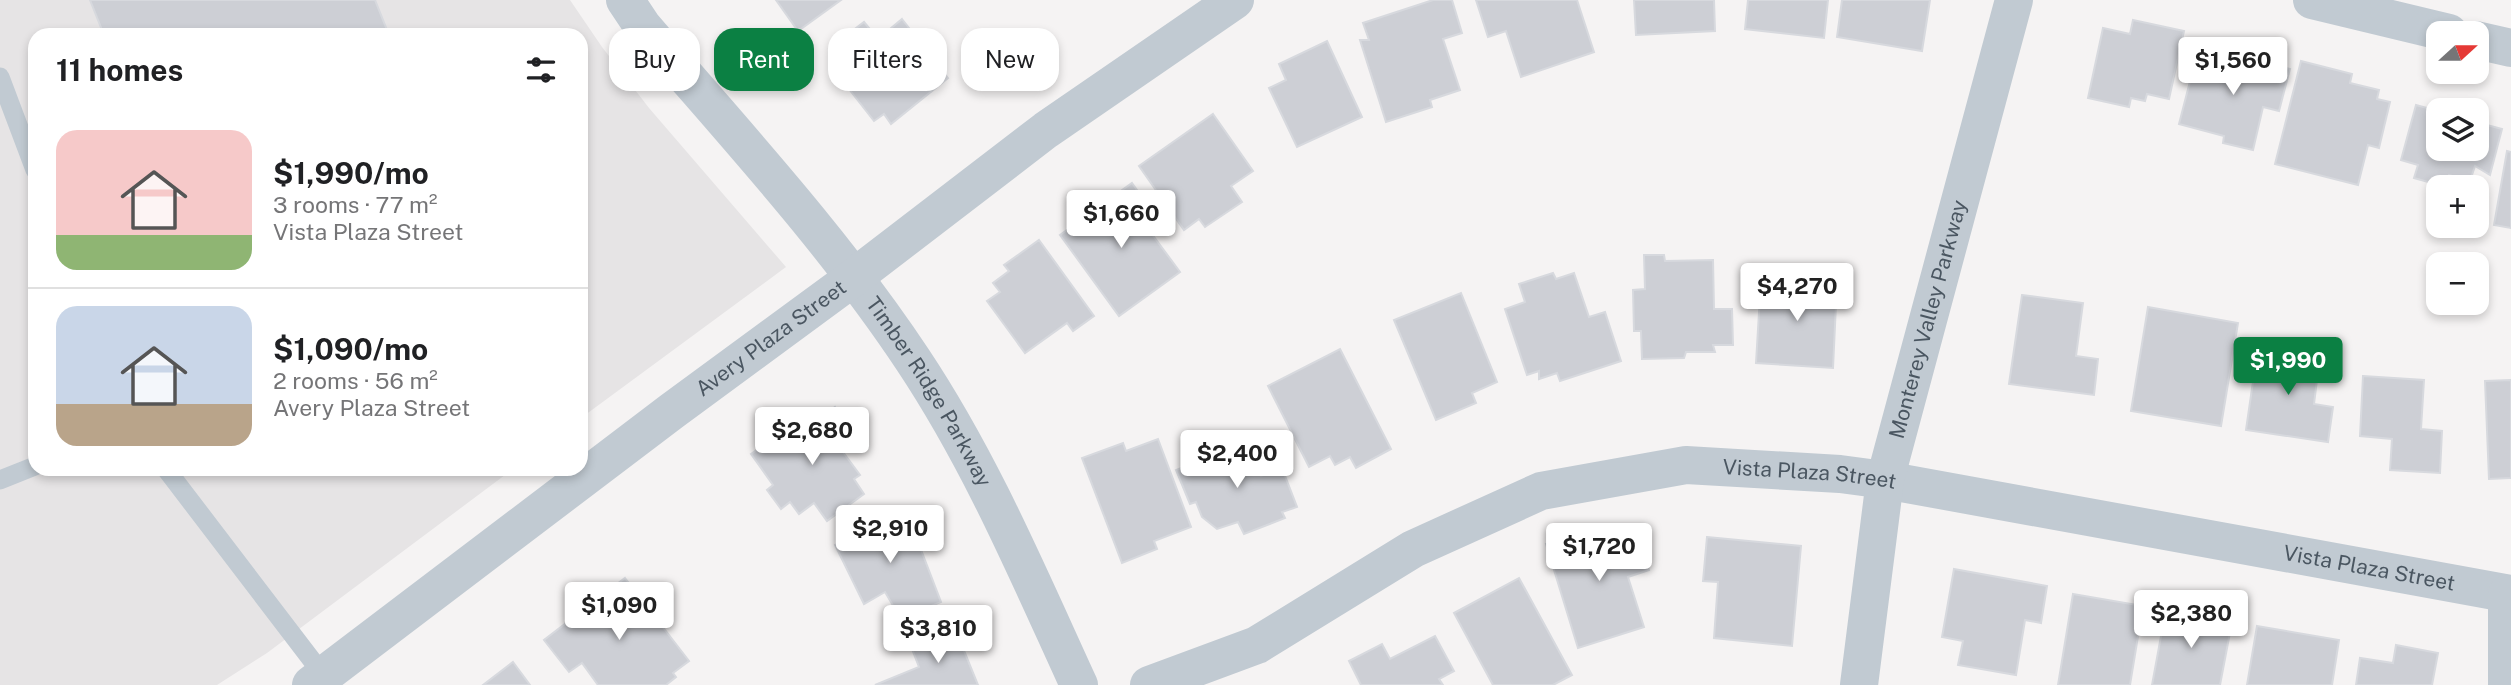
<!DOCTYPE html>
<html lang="en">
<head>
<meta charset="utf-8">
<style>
	:root { --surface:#fff; --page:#f6f6f6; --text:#202124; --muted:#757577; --line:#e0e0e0; --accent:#0b8043 }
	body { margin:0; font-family:"Public Sans",sans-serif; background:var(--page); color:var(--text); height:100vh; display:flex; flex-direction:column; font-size:26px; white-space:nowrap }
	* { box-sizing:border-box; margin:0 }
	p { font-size:23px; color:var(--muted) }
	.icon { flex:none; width:38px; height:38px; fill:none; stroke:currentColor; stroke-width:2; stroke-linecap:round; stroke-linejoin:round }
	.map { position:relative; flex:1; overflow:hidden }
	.sheet { position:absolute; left:28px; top:28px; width:560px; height:448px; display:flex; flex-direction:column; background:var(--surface); border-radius:21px; box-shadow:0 4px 10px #0003 }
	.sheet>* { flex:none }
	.guide { position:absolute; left:609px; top:28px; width:665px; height:63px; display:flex; gap:14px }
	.needle { width:46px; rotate:69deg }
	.buttons { position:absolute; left:2426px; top:21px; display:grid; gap:14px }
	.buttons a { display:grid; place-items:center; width:63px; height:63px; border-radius:14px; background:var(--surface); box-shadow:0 4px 10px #0003; font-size:35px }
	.price { position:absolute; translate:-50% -60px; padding:0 16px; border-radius:7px; background:#fff; color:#222; font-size:23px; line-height:46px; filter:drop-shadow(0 2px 4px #0008) }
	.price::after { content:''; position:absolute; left:50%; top:42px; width:21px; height:16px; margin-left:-10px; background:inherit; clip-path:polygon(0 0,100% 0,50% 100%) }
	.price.selected { background:var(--accent); color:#fff }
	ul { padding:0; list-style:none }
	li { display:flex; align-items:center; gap:21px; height:175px; padding:0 28px }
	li+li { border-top:2px solid var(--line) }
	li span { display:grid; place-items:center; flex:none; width:196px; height:140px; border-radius:21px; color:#555 }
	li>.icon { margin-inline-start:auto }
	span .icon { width:84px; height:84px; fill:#fffc; stroke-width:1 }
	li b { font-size:30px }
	h2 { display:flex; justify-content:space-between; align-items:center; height:84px; padding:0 28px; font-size:30px }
	.tag { padding:0 24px; border-radius:21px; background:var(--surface); box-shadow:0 4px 10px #0003; font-size:24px; line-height:63px }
	.tag.selected { background:var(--accent); color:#fff }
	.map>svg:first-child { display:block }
	.education { fill:#e6e4e5 }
	.building { fill:#cdcfd5; stroke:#d7d9de; stroke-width:2 }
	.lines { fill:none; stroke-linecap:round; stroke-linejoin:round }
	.service { stroke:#c1cad2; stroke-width:19 }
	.minor { stroke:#c1cad2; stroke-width:38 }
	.labels { text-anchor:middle; stroke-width:7; stroke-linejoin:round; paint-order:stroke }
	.street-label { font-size:21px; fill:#4a5661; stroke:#fff }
</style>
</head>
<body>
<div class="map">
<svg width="2511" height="685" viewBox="0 0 2511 685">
	<rect width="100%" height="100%" fill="#f5f3f3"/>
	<polygon class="education" points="0,0 570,0 602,47 649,108 786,267 581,418 581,35 35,35 35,469 513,469 267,653 217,685 0,685"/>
	<g class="building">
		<polygon points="90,0 375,0 389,35 104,35"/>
		<polygon points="776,0 841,0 798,31"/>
		<polygon points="1433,0 1452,0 1462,33 1443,39 1460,90 1430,100 1432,107 1386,122 1360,40 1369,40 1363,23"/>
		<polygon points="1476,0 1577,0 1594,52 1521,77 1506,31 1488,37"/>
		<polygon points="1634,0 1714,0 1715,31 1636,35"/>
		<polygon points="1748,0 1828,0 1824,38 1745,29"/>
		<polygon points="1842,0 1930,0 1922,51 1837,37"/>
		<polygon points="902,19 948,78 891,124 884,114 874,121 834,70 841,64 829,49 864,22 878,39"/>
		<polygon points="2133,20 2184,31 2169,99 2147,94 2145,101 2131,98 2129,107 2088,98 2103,28 2130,34"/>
		<polygon points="1327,41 1362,117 1297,147 1269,88 1286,80 1279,64"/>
		<polygon points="2216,50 2290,69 2279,111 2263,107 2253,150 2223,143 2224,136 2179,124 2196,58 2212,63"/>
		<polygon points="2301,61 2352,74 2350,83 2379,90 2377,99 2390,102 2379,148 2368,145 2358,185 2275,164"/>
		<polygon points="2416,105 2438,111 2438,149 2476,149 2476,122 2502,129 2490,175 2475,166 2470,181 2449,175 2446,187 2414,178 2418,165 2401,160"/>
		<polygon points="1213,114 1253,171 1231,186 1242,202 1205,227 1199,219 1184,230 1139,166"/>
		<polygon points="2507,151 2511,152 2511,228 2494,225"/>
		<polygon points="1132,183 1154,214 1143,222 1180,272 1119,316 1060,235"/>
		<polygon points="1039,240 1094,316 1073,331 1067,323 1025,353 987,301 1000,292 993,283 1009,271 1004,265"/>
		<polygon points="1644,255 1664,255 1665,261 1713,260 1714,309 1732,309 1733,345 1713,345 1715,352 1686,352 1684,358 1642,359 1641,331 1634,331 1633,290 1645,289"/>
		<polygon points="1553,273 1556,279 1574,273 1589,317 1605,312 1621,361 1560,381 1557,373 1539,379 1539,371 1527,375 1505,309 1525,302 1519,284"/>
		<polygon points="1761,279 1837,283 1833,368 1756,363"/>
		<polygon points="1461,293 1497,382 1472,393 1476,403 1436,420 1394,320"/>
		<polygon points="2022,295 2083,303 2076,356 2098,359 2094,395 2009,384"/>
		<polygon points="2148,307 2238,323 2221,426 2131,411"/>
		<polygon points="2258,347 2320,356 2314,404 2333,407 2328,442 2246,430"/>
		<polygon points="1340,349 1391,449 1356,468 1350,457 1335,465 1330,456 1309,467 1268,386"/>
		<polygon points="2363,376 2424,380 2421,429 2442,431 2440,473 2390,470 2392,439 2360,436"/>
		<polygon points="2511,380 2511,478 2489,479 2485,381"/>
		<polygon points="835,407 856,436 840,448 860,475 854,479 864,494 827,521 814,503 799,514 790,502 781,509 767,490 773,485 751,454 793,424 800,433"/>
		<polygon points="1158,439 1191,527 1154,541 1157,549 1122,563 1082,458 1123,443 1126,451"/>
		<polygon points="1248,442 1261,476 1282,468 1297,507 1282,512 1285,518 1244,534 1238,522 1217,529 1202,517 1196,502 1190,504 1176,470"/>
		<polygon points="905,508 941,602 901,619 885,592 864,604 835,545"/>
		<polygon points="1636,527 1649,570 1628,577 1644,627 1578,648 1546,544 1584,532 1587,542"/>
		<polygon points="1707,537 1801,546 1792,646 1714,638 1718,582 1703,581"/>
		<polygon points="1954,569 2047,586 2041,623 2025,620 2016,675 1958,665 1963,641 1942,637"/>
		<polygon points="625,578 689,661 673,673 676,677 666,685 598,685 582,663 569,672 544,640"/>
		<polygon points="1519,578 1572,675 1553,685 1493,685 1454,613"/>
		<polygon points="2073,594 2143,606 2130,685 2058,685"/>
		<polygon points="2166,609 2232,622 2220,685 2152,685"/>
		<polygon points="2257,626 2339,640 2332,685 2247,685"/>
		<polygon points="956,631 978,685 875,685 919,667 912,649"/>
		<polygon points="1435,636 1454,671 1439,679 1443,685 1361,685 1349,661 1382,644 1390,659"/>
		<polygon points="2396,645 2438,653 2432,685 2356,685 2360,658 2393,663"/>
		<polygon points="513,662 530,685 483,685"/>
	</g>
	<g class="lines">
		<g class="service">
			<polyline points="0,77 35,170"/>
			<polyline points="166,469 324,676"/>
			<polyline points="0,480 35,466"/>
		</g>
		<g class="minor">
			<path id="s1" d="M625,0L643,27C736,135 834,241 913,360C981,462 1028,574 1079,685"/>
			<polyline points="2312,0 2449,33"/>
			<polyline points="2476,40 2511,48"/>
			<path id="s2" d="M311,685L672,411L853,278L1046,130L1235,0"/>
			<path id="s3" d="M1149,685L1257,645L1413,549L1541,491L1686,465L1840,474L1885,480L2511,594"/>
			<path id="s4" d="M1859,685L1885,480L2014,0"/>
			<polyline points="2507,685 2507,594"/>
		</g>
	</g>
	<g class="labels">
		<g class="street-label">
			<text dy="7" stroke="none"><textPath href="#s4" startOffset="373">Monterey Valley Parkway</textPath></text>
			<text dy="7" stroke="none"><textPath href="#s2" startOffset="576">Avery Plaza Street</textPath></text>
			<text dy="7" stroke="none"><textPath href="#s1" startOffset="497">Timber Ridge Parkway</textPath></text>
			<text dy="7" stroke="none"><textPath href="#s3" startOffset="710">Vista Plaza Street</textPath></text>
			<text dy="7" stroke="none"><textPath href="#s3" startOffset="1278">Vista Plaza Street</textPath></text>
		</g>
	</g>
</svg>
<div class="buttons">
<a><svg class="needle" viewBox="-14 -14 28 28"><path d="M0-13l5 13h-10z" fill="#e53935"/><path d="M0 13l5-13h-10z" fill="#757577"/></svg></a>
<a><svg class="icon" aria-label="layers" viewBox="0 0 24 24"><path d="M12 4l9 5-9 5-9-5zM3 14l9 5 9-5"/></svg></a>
<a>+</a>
<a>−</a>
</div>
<b class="price" style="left:2233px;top:97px">$1,560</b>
<b class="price" style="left:1121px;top:250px">$1,660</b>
<b class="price" style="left:1797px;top:323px">$4,270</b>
<b class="price selected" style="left:2288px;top:397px">$1,990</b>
<b class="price" style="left:812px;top:467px">$2,680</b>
<b class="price" style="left:1237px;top:490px">$2,400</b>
<b class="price" style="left:890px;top:565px">$2,910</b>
<b class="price" style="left:1599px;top:583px">$1,720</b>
<b class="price" style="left:619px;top:642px">$1,090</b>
<b class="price" style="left:2191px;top:650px">$2,380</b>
<b class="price" style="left:938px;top:665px">$3,810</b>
<div class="guide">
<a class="tag">Buy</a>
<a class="tag selected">Rent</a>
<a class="tag">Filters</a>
<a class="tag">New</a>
</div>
<section class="sheet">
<h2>11 homes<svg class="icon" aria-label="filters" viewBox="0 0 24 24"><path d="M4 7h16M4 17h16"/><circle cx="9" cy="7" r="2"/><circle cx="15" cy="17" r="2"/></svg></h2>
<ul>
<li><span style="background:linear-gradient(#f6c9c9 75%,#8fb573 0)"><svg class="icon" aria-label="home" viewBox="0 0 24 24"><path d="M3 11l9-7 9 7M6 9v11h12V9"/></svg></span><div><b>$1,990/mo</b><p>3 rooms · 77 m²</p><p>Vista Plaza Street</p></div></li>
<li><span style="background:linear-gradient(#c9d6e8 70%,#b9a48a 0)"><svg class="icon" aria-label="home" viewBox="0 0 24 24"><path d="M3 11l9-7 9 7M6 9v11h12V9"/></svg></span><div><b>$1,090/mo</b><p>2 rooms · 56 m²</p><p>Avery Plaza Street</p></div></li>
</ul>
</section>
</div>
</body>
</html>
